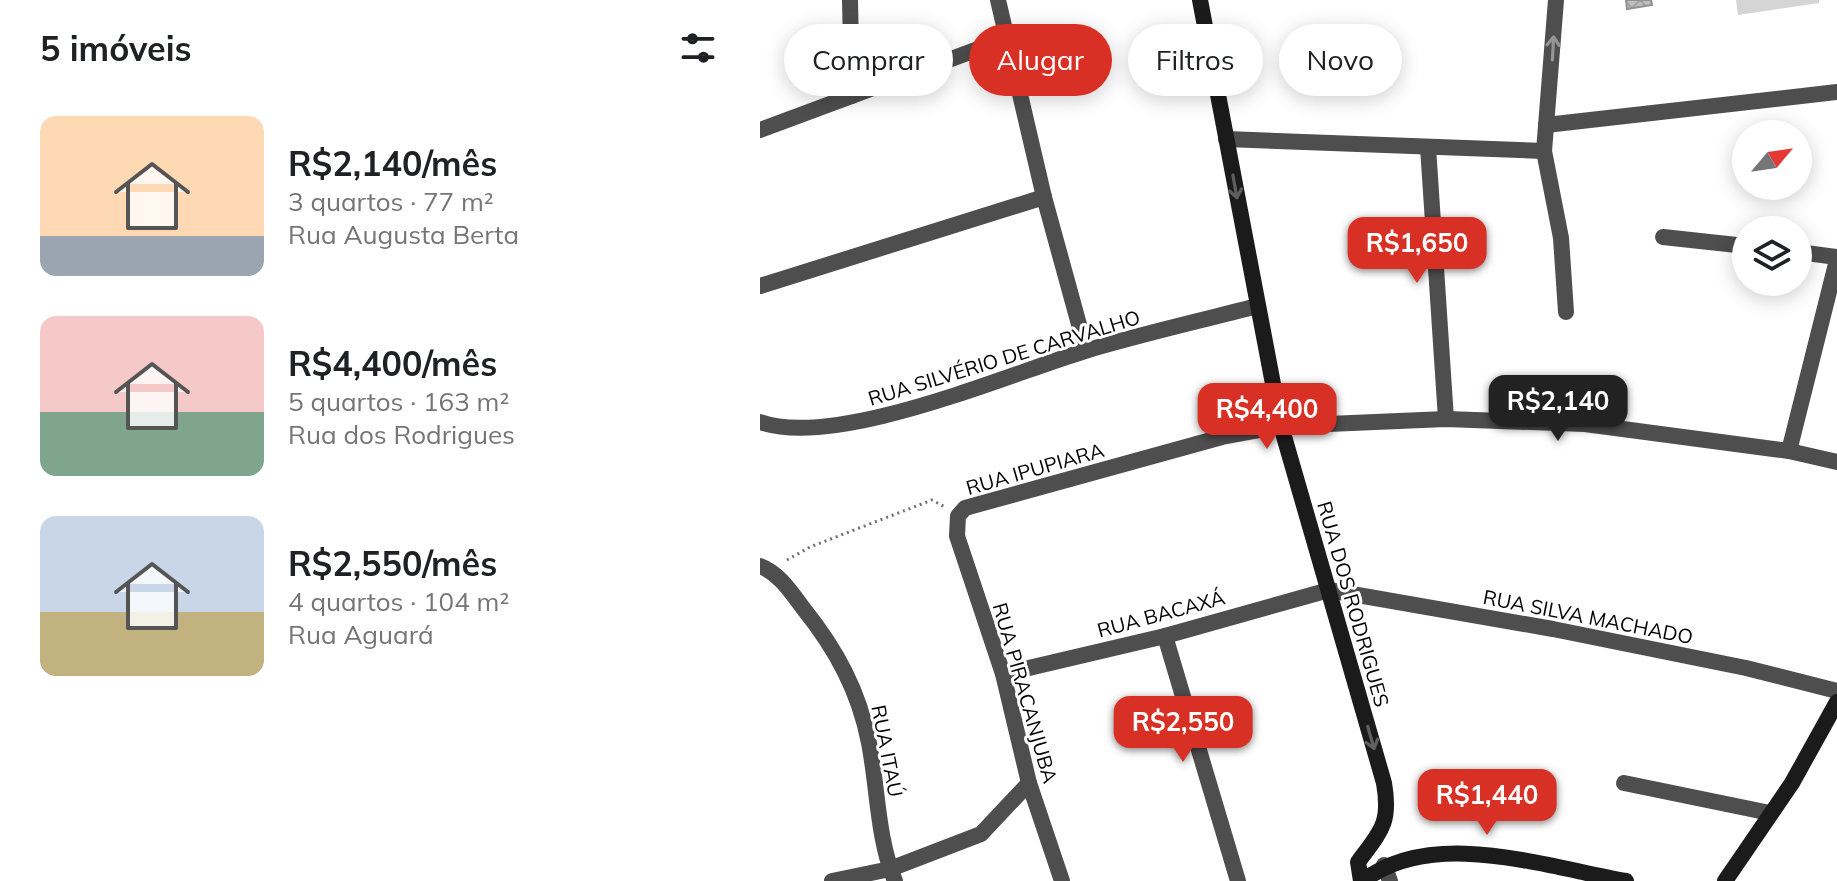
<!DOCTYPE html>
<html lang="pt">
<head>
<meta charset="utf-8">
<style>
	:root { --surface:#fff; --page:#f2f2f2; --text:#202124; --muted:#757577; --accent:#d93025 }
	body { margin:0; font-family:Mulish,sans-serif; background:var(--page); color:var(--text); height:100vh; display:flex; flex-direction:column; font-size:30px; white-space:nowrap }
	* { box-sizing:border-box; margin:0 }
	p { font-size:26px; color:var(--muted) }
	.icon { flex:none; width:44px; height:44px; fill:none; stroke:currentColor; stroke-width:2; stroke-linecap:round; stroke-linejoin:round }
	.map { position:relative; flex:1; overflow:hidden }
	.sheet { display:flex; flex-direction:column; background:var(--surface); width:760px }
	.sheet>* { flex:none }
	.hud { position:absolute; left:24px; top:24px; width:760px; height:72px; display:flex; gap:16px }
	.needle { width:52px; rotate:61deg }
	.tools { position:absolute; left:972px; top:120px; display:grid; gap:16px }
	.tools a { display:grid; place-items:center; width:80px; height:80px; border-radius:50%; background:var(--surface); box-shadow:0 4px 20px #0003; font-size:40px }
	.price { position:absolute; translate:-50% -68px; padding:0 18px; border-radius:16px; background:var(--accent); color:#fff; font-size:26px; line-height:52px; filter:drop-shadow(0 2px 4px #0008) }
	.price::after { content:''; position:absolute; left:50%; top:48px; width:24px; height:18px; margin-left:-12px; background:inherit; clip-path:polygon(0 0,100% 0,50% 100%) }
	.price.active { background:#222; color:#fff }
	ul { padding:0; list-style:none }
	li { display:flex; align-items:center; gap:24px; height:200px; padding:0 40px }
	li span { display:grid; place-items:center; flex:none; width:224px; height:160px; border-radius:16px; color:#555 }
	li>.icon { margin-inline-start:auto }
	span .icon { width:96px; height:96px; fill:#fffc; stroke-width:1 }
	li b { font-size:34px }
	h2 { display:flex; justify-content:space-between; align-items:center; height:96px; padding:0 40px; font-size:34px }
	.chip { padding:0 28px; border-radius:36px; background:var(--surface); box-shadow:0 4px 20px #0003; font-size:28px; line-height:72px }
	.chip.active { background:var(--accent); color:#fff }
	main { display:flex; flex:1; min-height:0 }
	.map>svg:first-child { display:block }
	.grass { fill:#d5d5d5 }
	.building { fill:url(#building-cross-hatch); stroke:#929292; stroke-width:2 }
	.lines { fill:none; stroke-linecap:round; stroke-linejoin:round }
	.path { stroke:#707070; stroke-width:3; stroke-dasharray:2 4; stroke-linecap:butt }
	.street { stroke:#4e4e4e; stroke-width:16 }
	.secondary { stroke:#1b1b1b; stroke-width:16 }
	.oneway { stroke:#959595 }
	.oneway2 { stroke:#5f5f5f }
	.labels { text-anchor:middle; stroke-width:6; stroke-linejoin:round; paint-order:stroke }
	.street-label { font-size:20px; fill:#000; stroke:#fff }
</style>
</head>
<body>
<main>
<section class="sheet">
<h2>5 imóveis<svg class="icon" aria-label="filters" viewBox="0 0 24 24"><path d="M4 7h16M4 17h16"/><circle cx="9" cy="7" r="2"/><circle cx="15" cy="17" r="2"/></svg></h2>
<ul>
<li><span style="background:linear-gradient(#ffd9b3 75%,#9aa5b1 0)"><svg class="icon" aria-label="home" viewBox="0 0 24 24"><path d="M3 11l9-7 9 7M6 9v11h12V9"/></svg></span><div><b>R$2,140/mês</b><p>3 quartos · 77 m²</p><p>Rua Augusta Berta</p></div></li>
<li><span style="background:linear-gradient(#f6c9c9 60%,#7fa58c 0)"><svg class="icon" aria-label="home" viewBox="0 0 24 24"><path d="M3 11l9-7 9 7M6 9v11h12V9"/></svg></span><div><b>R$4,400/mês</b><p>5 quartos · 163 m²</p><p>Rua dos Rodrigues</p></div></li>
<li><span style="background:linear-gradient(#c9d6e8 60%,#c2b280 0)"><svg class="icon" aria-label="home" viewBox="0 0 24 24"><path d="M3 11l9-7 9 7M6 9v11h12V9"/></svg></span><div><b>R$2,550/mês</b><p>4 quartos · 104 m²</p><p>Rua Aguará</p></div></li>
</ul>
</section>
<div class="map">
<svg width="1077" height="881" viewBox="0 0 1077 881">
	<defs>
		<pattern id="building-cross-hatch" width="8" height="8" patternUnits="userSpaceOnUse" patternTransform="scale(2)"><rect width="8" height="8" fill="#bebebe"/><path d="M0 0l8 8M0 8l8-8" fill="none" stroke="#a2a2a2"/></pattern>
	</defs>
	<rect width="100%" height="100%" fill="#fff"/>
	<polygon class="grass" points="976,0 1059,0 1059,3 978,15"/>
	<polygon class="building" points="866,0 891,0 892,5 867,9"/>
	<g class="lines">
		<polyline class="path" points="27,560 50,547 172,500 185,507"/>
		<g class="street">
			<polyline points="90,0 92,96"/>
			<polyline points="238,0 284,197 326,350"/>
			<polyline points="796,0 784,151 801,238 806,312"/>
			<polyline points="786,125 1077,92"/>
			<polyline points="0,130 245,39"/>
			<polyline points="466,139 784,151"/>
			<polyline points="668,147 686,419"/>
			<polyline points="903,237 986,246"/>
			<polyline points="1038,252 1077,257"/>
			<polyline points="0,286 284,197"/>
			<path d="M0,422C76,449 246,375 325,351C382,334 440,321 497,306"/>
			<polyline points="1029,451 1077,260"/>
			<path d="M0,566C19,573 31,592 43,608C76,649 99,691 109,743C118,789 117,837 135,881"/>
			<polyline points="405,636 478,881"/>
			<polyline points="243,674 405,636 569,590 793,629 986,668 1077,691"/>
			<polyline points="864,783 1010,813"/>
			<polyline points="624,865 630,881"/>
			<polyline points="72,881 130,869 221,834 269,783"/>
			<polyline points="302,881 269,783 243,674 197,536 198,516 205,508 462,437 521,426 686,419 825,424 1029,451 1077,462"/>
		</g>
		<g class="secondary">
			<path d="M440,0L521,426L624,783C631,823 621,831 598,862L601,881"/>
			<path d="M603,881C673,827 786,867 866,881"/>
			<polyline points="965,881 1032,783 1077,702"/>
		</g>
	</g>
	<defs><path id="oneway-shaft" d="M-6 0H5M1.5-3L5.5 0L1.5 3" fill="none" stroke-width="1.6" stroke-linecap="round" stroke-linejoin="round" transform="scale(2)"/></defs>
	<use class="oneway" href="#oneway-shaft" transform="translate(793 48) rotate(-87)"/>
	<g class="oneway2">
		<use href="#oneway-shaft" transform="translate(475 187) rotate(80)"/>
		<use href="#oneway-shaft" transform="translate(611 738) rotate(74)"/>
	</g>
	<g class="labels">
		<g class="street-label">
			<text transform="translate(244 358) rotate(-17)" y="7">RUA SILVÉRIO DE CARVALHO</text>
			<text transform="translate(275 469) rotate(-16)" y="7">RUA IPUPIARA</text>
			<text transform="translate(593 604) rotate(74)" y="7">RUA DOS RODRIGUES</text>
			<text transform="translate(401 614) rotate(-15)" y="7">RUA BACAXÁ</text>
			<text transform="translate(828 617) rotate(11)" y="7">RUA SILVA MACHADO</text>
			<text transform="translate(265 693) rotate(74)" y="7">RUA PIRACANJUBA</text>
			<text transform="translate(127 751) rotate(79)" y="7">RUA ITAÚ</text>
		</g>
	</g>
</svg>
<div class="tools">
<a><svg class="needle" viewBox="-14 -14 28 28"><path d="M0-13l5 13h-10z" fill="#e53935"/><path d="M0 13l5-13h-10z" fill="#757577"/></svg></a>
<a><svg class="icon" aria-label="layers" viewBox="0 0 24 24"><path d="M12 4l9 5-9 5-9-5zM3 14l9 5 9-5"/></svg></a>
</div>
<b class="price" style="left:657px;top:285px">R$1,650</b>
<b class="price active" style="left:798px;top:443px">R$2,140</b>
<b class="price" style="left:507px;top:451px">R$4,400</b>
<b class="price" style="left:423px;top:764px">R$2,550</b>
<b class="price" style="left:727px;top:837px">R$1,440</b>
<div class="hud">
<a class="chip">Comprar</a>
<a class="chip active">Alugar</a>
<a class="chip">Filtros</a>
<a class="chip">Novo</a>
</div>
</div>
</main>
</body>
</html>
